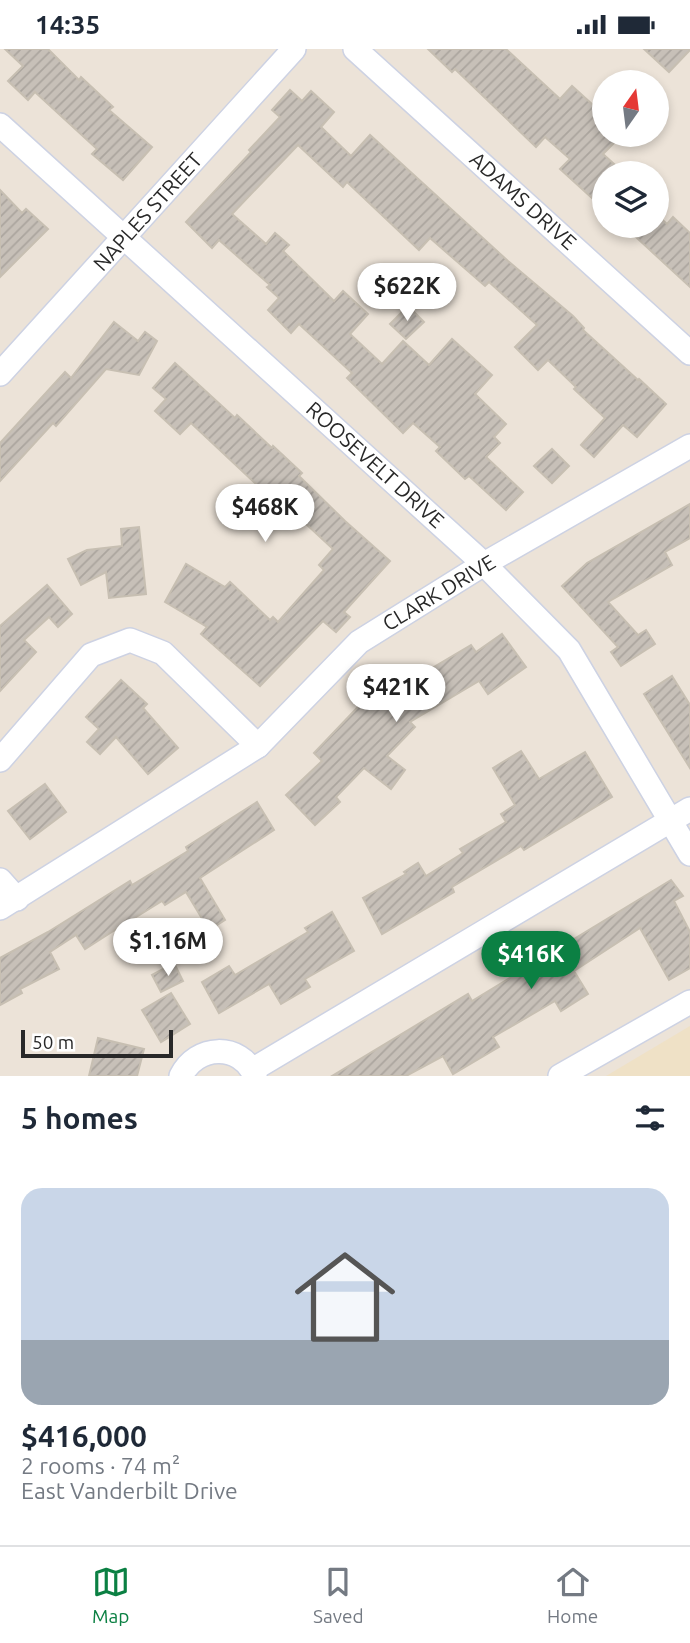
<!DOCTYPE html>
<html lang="en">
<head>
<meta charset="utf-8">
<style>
	:root { --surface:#fff; --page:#f6f6f7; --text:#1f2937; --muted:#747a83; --line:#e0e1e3; --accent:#0b8043 }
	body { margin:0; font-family:Ubuntu,sans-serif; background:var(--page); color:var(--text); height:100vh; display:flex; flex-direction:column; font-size:26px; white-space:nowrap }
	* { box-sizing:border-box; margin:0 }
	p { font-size:23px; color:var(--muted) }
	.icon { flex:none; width:38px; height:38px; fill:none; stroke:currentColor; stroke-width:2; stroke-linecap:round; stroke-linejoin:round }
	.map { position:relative; height:1027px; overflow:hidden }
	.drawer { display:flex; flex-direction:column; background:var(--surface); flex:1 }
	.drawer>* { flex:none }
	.needle { width:46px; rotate:14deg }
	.tools { position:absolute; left:592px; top:21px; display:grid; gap:14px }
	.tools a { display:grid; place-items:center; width:77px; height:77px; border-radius:50%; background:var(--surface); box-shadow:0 4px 10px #0003; font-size:35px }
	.scale { position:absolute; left:21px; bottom:18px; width:152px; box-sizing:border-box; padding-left:7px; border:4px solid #282828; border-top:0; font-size:19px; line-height:24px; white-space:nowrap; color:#282828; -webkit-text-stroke:5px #fff; paint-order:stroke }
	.price { position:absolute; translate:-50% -60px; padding:0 16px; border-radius:24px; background:#fff; color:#222; font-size:23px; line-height:46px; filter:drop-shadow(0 2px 4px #0008) }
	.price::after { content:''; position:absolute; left:50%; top:42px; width:21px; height:16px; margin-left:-10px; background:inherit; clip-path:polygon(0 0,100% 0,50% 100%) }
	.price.current { background:var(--accent); color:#fff }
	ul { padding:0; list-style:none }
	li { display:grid; align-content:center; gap:14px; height:371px; padding:0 21px }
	li span { display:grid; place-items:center; height:217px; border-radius:21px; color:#555 }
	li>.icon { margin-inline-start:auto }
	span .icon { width:126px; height:126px; fill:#fffc; stroke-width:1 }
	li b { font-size:30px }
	h2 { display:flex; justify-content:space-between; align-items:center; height:84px; padding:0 21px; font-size:30px }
	.status { display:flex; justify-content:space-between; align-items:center; height:49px; padding:0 35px; background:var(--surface); direction:ltr }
	.status svg { height:19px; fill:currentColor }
	.menu { display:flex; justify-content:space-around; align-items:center; height:98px; border-top:2px solid var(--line); background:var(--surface); font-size:19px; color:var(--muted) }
	.menu a { display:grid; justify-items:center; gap:4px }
	.menu .current { color:var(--accent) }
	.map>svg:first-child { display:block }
	.education { fill:#efe1c6 }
	.building { fill:url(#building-hatch); stroke:#c7bfb2; stroke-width:2 }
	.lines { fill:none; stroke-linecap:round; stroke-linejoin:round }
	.minor-casing { stroke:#cdd2e3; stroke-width:26 }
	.minor { stroke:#fff; stroke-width:23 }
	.labels { text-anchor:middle; stroke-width:5; stroke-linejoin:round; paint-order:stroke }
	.street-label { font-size:21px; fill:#282828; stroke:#fff }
</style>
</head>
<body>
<div class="status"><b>14:35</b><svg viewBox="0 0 49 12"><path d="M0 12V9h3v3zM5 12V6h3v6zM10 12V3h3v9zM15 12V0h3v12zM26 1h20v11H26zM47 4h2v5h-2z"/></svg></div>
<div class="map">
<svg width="690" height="1027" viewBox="0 0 690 1027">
	<defs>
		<pattern id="building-hatch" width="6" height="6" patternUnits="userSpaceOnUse" patternTransform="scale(1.75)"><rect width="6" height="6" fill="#c7c0b8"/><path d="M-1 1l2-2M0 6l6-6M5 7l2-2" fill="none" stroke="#aba59e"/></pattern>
	</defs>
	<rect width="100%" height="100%" fill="#ece3d8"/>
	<polygon class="education" points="690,977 690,1027 606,1027"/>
	<g class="building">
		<polygon points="5,0 48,0 79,31 81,28 113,58 109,61 152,98 123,131 92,105 97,100 35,43 28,51 8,32 23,17"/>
		<polygon points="428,0 506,0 560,50 572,37 604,66 604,86 622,86 603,105 624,124 604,124 604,160 560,120 570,110 545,88 536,98 455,20 452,23"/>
		<polygon points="644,0 690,0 690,1 669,23"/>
		<polygon points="290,41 302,52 311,42 334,63 321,78 351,107 370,86 508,212 573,267 584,279 583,281 638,331 639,330 666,355 637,388 623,376 594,408 581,396 605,369 574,340 576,338 548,311 538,321 515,298 537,276 489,233 485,237 430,189 419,201 347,133 343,138 298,96 232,165 266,195 275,184 289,196 283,202 334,252 343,242 368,265 350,285 382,315 403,292 429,316 452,290 492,326 475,345 506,375 494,388 500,394 486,408 523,443 506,461 469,427 465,430 436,402 440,398 413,374 403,384 347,329 352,324 299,275 291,284 268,261 279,249 267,238 270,236 219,191 212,199 186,173 251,103 249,101 280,68 272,61"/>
		<polygon points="0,141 22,164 26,160 48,180 0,228"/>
		<polygon points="656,165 667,175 673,168 690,184 690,238 624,177 656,177"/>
		<polygon points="408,257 424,273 406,290 390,275"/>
		<polygon points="114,273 138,292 145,283 157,292 139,326 106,320 56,377 53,374 0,432 0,394 65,323 71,329"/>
		<polygon points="175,314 235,369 237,366 272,399 273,397 302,424 299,427 345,472 390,512 344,563 350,568 336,583 323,572 260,637 201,585 207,578 165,553 186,515 225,538 230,533 270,571 273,568 278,573 324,521 319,516 333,500 278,449 272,456 253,438 256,435 191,374 180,385 155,362 166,350 153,339"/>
		<polygon points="552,400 569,417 552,434 534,417"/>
		<polygon points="690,455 690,489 665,503 672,516 608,553 638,586 646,581 655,595 621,617 611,603 618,598 562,537 587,514"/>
		<polygon points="139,478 146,545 109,549 106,523 81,536 68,510 87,501 122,497 121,480"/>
		<polygon points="47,536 72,565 58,578 49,568 24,591 36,603 0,642 0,577"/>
		<polygon points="502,585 526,618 488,645 479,632 410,673 415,678 387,707 405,721 391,740 364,719 336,748 340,753 315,776 286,746 322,712 314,704 375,640 383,648 471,596 476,603"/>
		<polygon points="672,627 690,656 690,719 644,645"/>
		<polygon points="121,631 147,655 143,659 178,699 148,725 116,688 100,705 87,693 99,680 86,668"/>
		<polygon points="521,702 539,730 585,703 612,748 524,801 521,797 452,838 454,843 382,885 363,849 406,825 404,823 418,814 426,827 463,804 460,800 506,773 501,765 515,756 493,719"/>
		<polygon points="45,735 66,763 30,790 8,762"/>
		<polygon points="257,753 274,781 200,829 225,871 209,881 186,843 165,856 162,852 133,870 143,885 128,894 118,879 85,900 76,886 50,903 59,920 20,940 22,944 0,956 0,909 48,883 130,832 132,836 188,802 186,798"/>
		<polygon points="671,831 683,847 674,852 690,883 690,919 669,931 640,879 574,922 588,945 561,962 555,952 493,988 499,998 453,1025 443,1007 406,1027 332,1027 468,945 472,952"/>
		<polygon points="332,863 354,902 305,930 310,938 281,955 269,935 219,964 202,933 229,917 235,926 308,883 305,879"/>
		<polygon points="174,914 183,932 161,943 152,926"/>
		<polygon points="171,944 190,975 161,993 142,961"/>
		<polygon points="98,989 144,1000 137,1027 89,1027"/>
	</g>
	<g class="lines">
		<defs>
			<g id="minor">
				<polyline points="355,0 690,304"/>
				<polyline points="0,76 484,515 569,601 690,805"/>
				<polyline points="0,325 294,0"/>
				<polyline points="0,711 91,606 130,591 163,604 258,697"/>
				<polyline points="0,831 17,850"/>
				<polyline points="0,859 258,697 359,593 484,515 690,397"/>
				<polyline points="252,1021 690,760"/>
				<path d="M181,1027C196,996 240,993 255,1027"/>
				<polyline points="560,1027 690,953"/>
			</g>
		</defs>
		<use href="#minor" class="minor-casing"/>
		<use href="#minor" class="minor"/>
	</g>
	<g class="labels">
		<g class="street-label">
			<text transform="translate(523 152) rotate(42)" y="7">ADAMS DRIVE</text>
			<text transform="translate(148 163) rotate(-48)" y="7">NAPLES STREET</text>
			<text transform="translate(375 416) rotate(42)" y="7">ROOSEVELT DRIVE</text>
			<text transform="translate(439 544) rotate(-31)" y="7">CLARK DRIVE</text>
		</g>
	</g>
</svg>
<div class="tools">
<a><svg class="needle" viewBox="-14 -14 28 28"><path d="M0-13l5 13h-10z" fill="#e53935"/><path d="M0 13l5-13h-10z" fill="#747a83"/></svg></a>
<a><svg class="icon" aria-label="layers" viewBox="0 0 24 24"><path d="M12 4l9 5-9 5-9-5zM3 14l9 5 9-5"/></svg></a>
</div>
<div class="scale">50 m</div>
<b class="price" style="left:407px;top:274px">$622K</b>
<b class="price" style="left:265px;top:495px">$468K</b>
<b class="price" style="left:396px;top:675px">$421K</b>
<b class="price" style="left:168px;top:929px">$1.16M</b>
<b class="price current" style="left:531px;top:942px">$416K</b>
</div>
<section class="drawer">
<h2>5 homes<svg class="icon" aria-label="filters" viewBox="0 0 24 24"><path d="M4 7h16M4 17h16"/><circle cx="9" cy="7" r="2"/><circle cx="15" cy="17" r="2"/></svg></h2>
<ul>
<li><span style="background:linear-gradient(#c9d6e8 70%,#9aa5b1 0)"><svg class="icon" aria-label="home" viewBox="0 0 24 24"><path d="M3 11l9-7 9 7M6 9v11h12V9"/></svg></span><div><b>$416,000</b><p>2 rooms · 74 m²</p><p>East Vanderbilt Drive</p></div></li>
</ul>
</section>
<nav class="menu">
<a class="current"><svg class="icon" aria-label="map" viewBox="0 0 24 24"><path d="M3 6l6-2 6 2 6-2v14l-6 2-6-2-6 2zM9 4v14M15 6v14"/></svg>Map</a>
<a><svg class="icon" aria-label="saved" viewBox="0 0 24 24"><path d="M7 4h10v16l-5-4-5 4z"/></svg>Saved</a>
<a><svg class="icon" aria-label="home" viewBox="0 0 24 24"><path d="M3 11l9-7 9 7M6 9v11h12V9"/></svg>Home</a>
</nav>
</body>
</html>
